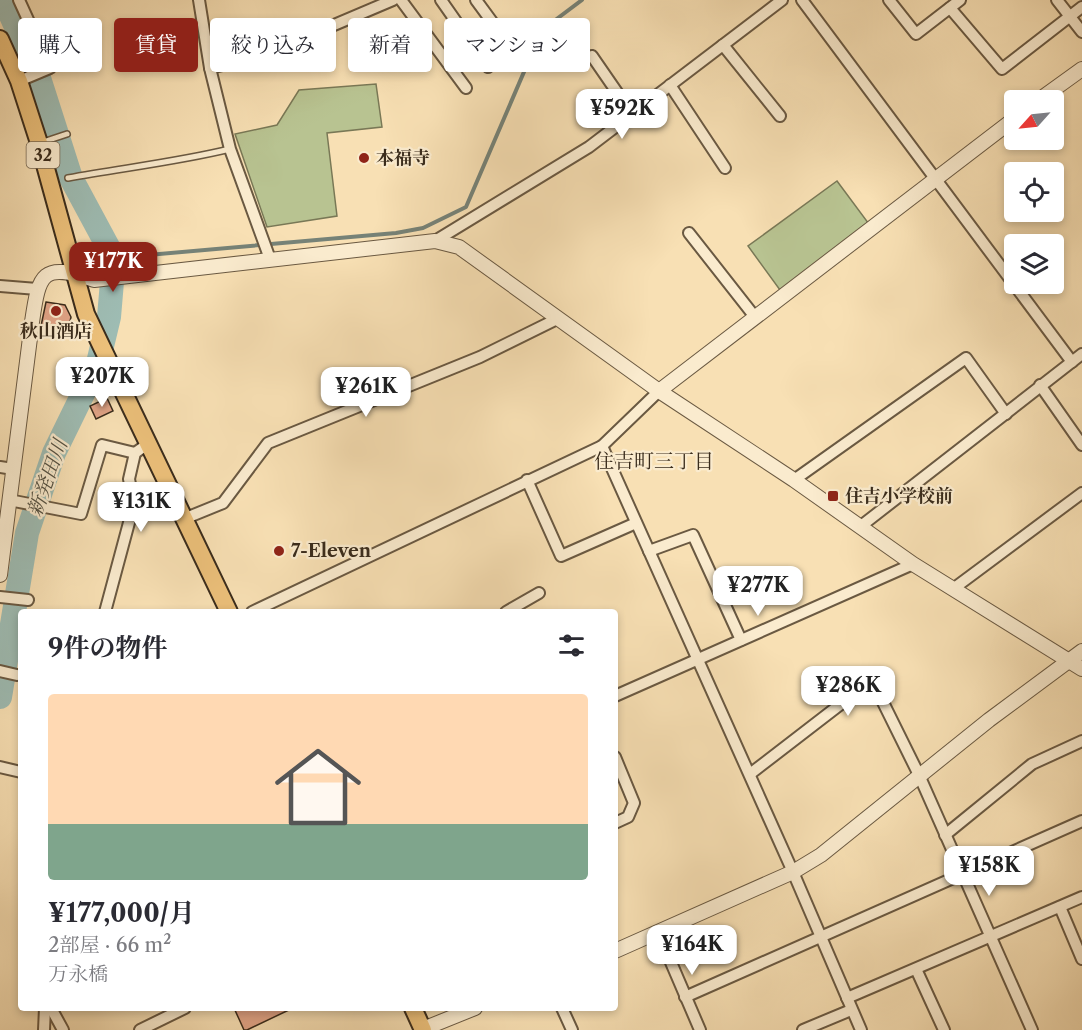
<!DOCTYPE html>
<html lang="ja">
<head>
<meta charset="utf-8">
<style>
	:root { --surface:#fff; --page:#f2f2f3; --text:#2b2b33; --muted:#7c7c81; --line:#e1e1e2; --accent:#8f2418 }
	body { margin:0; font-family:"Libre Caslon Text","Noto Serif JP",serif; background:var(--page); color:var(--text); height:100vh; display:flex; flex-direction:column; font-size:22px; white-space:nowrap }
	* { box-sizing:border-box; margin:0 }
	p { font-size:20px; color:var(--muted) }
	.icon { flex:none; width:33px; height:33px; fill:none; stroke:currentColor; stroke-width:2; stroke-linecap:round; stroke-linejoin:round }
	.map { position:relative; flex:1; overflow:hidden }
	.panel { position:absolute; left:18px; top:609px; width:600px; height:402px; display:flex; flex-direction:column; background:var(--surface); border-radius:6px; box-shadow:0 3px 9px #0003 }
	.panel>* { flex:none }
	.hud { position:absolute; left:18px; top:18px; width:600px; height:54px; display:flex; gap:12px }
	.needle { width:39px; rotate:243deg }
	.buttons { position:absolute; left:1004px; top:90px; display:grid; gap:12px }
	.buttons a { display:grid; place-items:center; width:60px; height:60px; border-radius:6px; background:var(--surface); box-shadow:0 3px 9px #0003; font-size:30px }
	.price { position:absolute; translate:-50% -51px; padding:0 14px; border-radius:12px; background:#fff; color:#222; font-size:20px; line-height:39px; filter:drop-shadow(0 2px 3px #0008) }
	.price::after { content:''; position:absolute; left:50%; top:36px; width:18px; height:14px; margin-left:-9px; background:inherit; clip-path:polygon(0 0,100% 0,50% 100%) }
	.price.active { background:var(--accent); color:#fff }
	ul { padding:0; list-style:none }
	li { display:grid; align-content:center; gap:12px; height:318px; padding:0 30px }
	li+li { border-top:2px solid var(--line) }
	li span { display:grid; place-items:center; height:186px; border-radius:6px; color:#555 }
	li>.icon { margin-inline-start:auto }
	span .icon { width:108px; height:108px; fill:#fffc; stroke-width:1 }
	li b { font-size:26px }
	h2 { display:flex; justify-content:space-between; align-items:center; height:72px; padding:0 30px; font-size:26px }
	.pill { padding:0 21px; border-radius:6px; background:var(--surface); box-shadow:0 3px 9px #0003; font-size:21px; line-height:54px }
	.pill.active { background:var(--accent); color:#fff }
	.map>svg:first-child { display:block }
	.green { fill:#b8c391; stroke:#797856; stroke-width:1.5 }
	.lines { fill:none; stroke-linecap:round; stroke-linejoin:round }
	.stream { stroke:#768277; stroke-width:4 }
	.river { stroke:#9ebcb3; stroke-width:24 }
	.building { fill:#e1a487; stroke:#3a2c1c; stroke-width:1.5 }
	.service-casing { stroke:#6a5942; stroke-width:8 }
	.minor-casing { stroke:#6a5942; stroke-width:14 }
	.tertiary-casing { stroke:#6a5942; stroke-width:16 }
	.primary-casing { stroke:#3a2c1c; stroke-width:20 }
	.service { stroke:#faebce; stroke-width:5 }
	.minor { stroke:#faebce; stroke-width:10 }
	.tertiary { stroke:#faebce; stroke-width:14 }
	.primary { stroke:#ecc07a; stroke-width:16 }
	.poi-dot { fill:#8f2418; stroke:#faebce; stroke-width:2 }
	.labels { text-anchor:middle; stroke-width:4.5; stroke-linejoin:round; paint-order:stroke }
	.shield { fill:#faebce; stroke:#746551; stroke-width:1.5 }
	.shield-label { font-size:16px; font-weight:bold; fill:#3a2c1c }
	.poi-label { font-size:18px; font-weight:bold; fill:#3a2c1c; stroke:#faebce; text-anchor:start }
	.neighbourhood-label { font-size:20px; fill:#3a2c1c; stroke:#faebce }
	.water-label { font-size:20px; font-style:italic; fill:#535042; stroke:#faebce }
</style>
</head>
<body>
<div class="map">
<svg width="1082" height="1030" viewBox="0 0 1082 1030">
	<rect width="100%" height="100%" fill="#f8e0b4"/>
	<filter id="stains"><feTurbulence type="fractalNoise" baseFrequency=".00333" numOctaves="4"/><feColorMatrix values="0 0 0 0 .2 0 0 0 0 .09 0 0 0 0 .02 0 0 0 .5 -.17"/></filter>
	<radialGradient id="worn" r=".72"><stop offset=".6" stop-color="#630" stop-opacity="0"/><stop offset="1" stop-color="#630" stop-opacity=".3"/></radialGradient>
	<g class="green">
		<polygon points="376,84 382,127 327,133 337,216 267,227 235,134 277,125 299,90"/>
		<polygon points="837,181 869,224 780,290 748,246"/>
	</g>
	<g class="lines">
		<polyline class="stream" points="114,258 396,233 423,228 466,207 542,30 582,0"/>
		<polyline class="river" points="0,697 27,533 54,453 98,363 109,317 114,258 71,178 39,78 4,0"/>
	</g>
	<g class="building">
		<polygon points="46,302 65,305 71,317 68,331 41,326"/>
		<polygon points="107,398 113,411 96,419 90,406"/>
		<polygon points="234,1008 293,1008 247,1030 244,1030"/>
	</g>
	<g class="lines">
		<defs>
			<g id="service">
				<polyline points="40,143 67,134"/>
				<path d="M68,178C122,168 177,162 230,149"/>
			</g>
			<g id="minor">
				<polyline points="19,0 50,68 19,81"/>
				<polyline points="199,0 210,68 230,149 270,259"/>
				<polyline points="401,0 466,88"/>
				<polyline points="441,0 488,67 512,49 476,0"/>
				<polyline points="802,0 1072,362"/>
				<polyline points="889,0 916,34 960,0"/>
				<polyline points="1057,0 1082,32"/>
				<polyline points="950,8 1002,69 1082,7"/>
				<polyline points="723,45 780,116"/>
				<polyline points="592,56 632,114"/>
				<polyline points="210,68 261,56 393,0"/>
				<polyline points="670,85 725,168"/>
				<polyline points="689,233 755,317"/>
				<polyline points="435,241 589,147 782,0"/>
				<polyline points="0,286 37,289"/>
				<polyline points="1040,385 1082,445"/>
				<polyline points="602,446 793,872 861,1030"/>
				<polyline points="0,467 13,469"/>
				<polyline points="527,480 561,556 636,523"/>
				<polyline points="794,480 966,358 1006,414"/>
				<polyline points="9,500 81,514 102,445 135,453"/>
				<polyline points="186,518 223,503 268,443 480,357 557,319"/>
				<polyline points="861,526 1082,354"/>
				<polyline points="649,551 693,535 741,640"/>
				<polyline points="953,589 1082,493"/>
				<polyline points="0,597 28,600"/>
				<polyline points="105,612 134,504 129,479 135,453 149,443"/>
				<polyline points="252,612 602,446 659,391"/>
				<polyline points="506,612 539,593"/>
				<polyline points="0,671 17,675"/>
				<polyline points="615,696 913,564"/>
				<polyline points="615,757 634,803 628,817 615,823"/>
				<polyline points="0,767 21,772"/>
				<polyline points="750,774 872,680 919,775 1032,1030"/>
				<polyline points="945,835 1032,764 1082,741"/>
				<polyline points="1060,907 1082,959"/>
				<polyline points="658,932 700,1030"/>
				<polyline points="916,969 944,1030"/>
				<polyline points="685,997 1082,821"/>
				<polyline points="847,998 1082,897"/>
				<polyline points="51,1008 63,1030"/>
				<polyline points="562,1008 572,1030"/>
				<polyline points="44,1030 45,1008"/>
				<polyline points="140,1030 185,1008"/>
				<polyline points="803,1030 851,1010"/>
			</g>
			<g id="tertiary">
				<polyline points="1039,100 1082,69"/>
				<polyline points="659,391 1014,119"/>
				<path d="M0,575L32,322C39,273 42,262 94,280L435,241L459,247L659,391L794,480L913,564L1082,669"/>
				<polyline points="615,951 793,872 821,855 989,720 1082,651"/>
				<polyline points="423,1029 475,1008"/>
			</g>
			<g id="primary">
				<polyline points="0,39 19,81 39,143 86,314 229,612"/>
				<polyline points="413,1008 423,1030"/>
			</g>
		</defs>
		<use href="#service" class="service-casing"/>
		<use href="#minor" class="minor-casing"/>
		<use href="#tertiary" class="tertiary-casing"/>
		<use href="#primary" class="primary-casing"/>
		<use href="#service" class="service"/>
		<use href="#minor" class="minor"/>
		<use href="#tertiary" class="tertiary"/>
		<use href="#primary" class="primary"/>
	</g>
	<g class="poi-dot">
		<circle cx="364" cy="158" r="6"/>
		<circle cx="56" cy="311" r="6"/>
		<rect x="827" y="490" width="12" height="12" rx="3"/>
		<circle cx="279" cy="551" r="6"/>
	</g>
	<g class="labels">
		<rect class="shield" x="26.5" y="142" width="33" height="26" rx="4.5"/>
		<g class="shield-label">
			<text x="43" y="161">32</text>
		</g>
		<g class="poi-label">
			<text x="376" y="164">本福寺</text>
			<text x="56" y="337" text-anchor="middle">秋山酒店</text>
			<text x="845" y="502">住吉小学校前</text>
			<text x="291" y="557">7-Eleven</text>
		</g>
		<g class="neighbourhood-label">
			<text x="654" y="468">住吉町三丁目</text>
		</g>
		<g class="water-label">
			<text transform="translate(47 478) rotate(-70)" y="7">新発田川</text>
		</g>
	</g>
	<rect width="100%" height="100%" filter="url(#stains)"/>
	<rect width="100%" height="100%" fill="url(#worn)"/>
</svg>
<div class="buttons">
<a><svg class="needle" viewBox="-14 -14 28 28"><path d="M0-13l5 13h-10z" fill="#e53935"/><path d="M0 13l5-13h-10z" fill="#7c7c81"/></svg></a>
<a><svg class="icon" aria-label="locate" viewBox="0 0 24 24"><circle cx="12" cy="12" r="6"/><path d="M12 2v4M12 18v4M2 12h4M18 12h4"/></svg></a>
<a><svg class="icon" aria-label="layers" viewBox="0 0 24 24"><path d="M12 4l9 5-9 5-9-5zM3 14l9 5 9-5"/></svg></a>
</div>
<b class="price" style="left:622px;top:140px">¥592K</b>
<b class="price active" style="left:113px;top:293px">¥177K</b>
<b class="price" style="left:102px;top:408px">¥207K</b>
<b class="price" style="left:366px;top:418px">¥261K</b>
<b class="price" style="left:141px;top:533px">¥131K</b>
<b class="price" style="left:758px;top:617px">¥277K</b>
<b class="price" style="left:848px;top:717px">¥286K</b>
<b class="price" style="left:989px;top:897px">¥158K</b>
<b class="price" style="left:692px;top:976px">¥164K</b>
<div class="hud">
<a class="pill">購入</a>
<a class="pill active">賃貸</a>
<a class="pill">絞り込み</a>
<a class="pill">新着</a>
<a class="pill">マンション</a>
</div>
<section class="panel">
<h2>9件の物件<svg class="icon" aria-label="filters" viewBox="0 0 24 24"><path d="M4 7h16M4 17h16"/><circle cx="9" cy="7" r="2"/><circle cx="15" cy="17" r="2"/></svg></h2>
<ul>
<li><span style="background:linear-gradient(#ffd9b3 70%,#7fa58c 0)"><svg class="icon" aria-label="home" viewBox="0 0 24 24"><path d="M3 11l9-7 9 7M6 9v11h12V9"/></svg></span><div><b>¥177,000/月</b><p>2部屋 · 66 m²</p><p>万永橋</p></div></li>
</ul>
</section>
</div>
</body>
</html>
